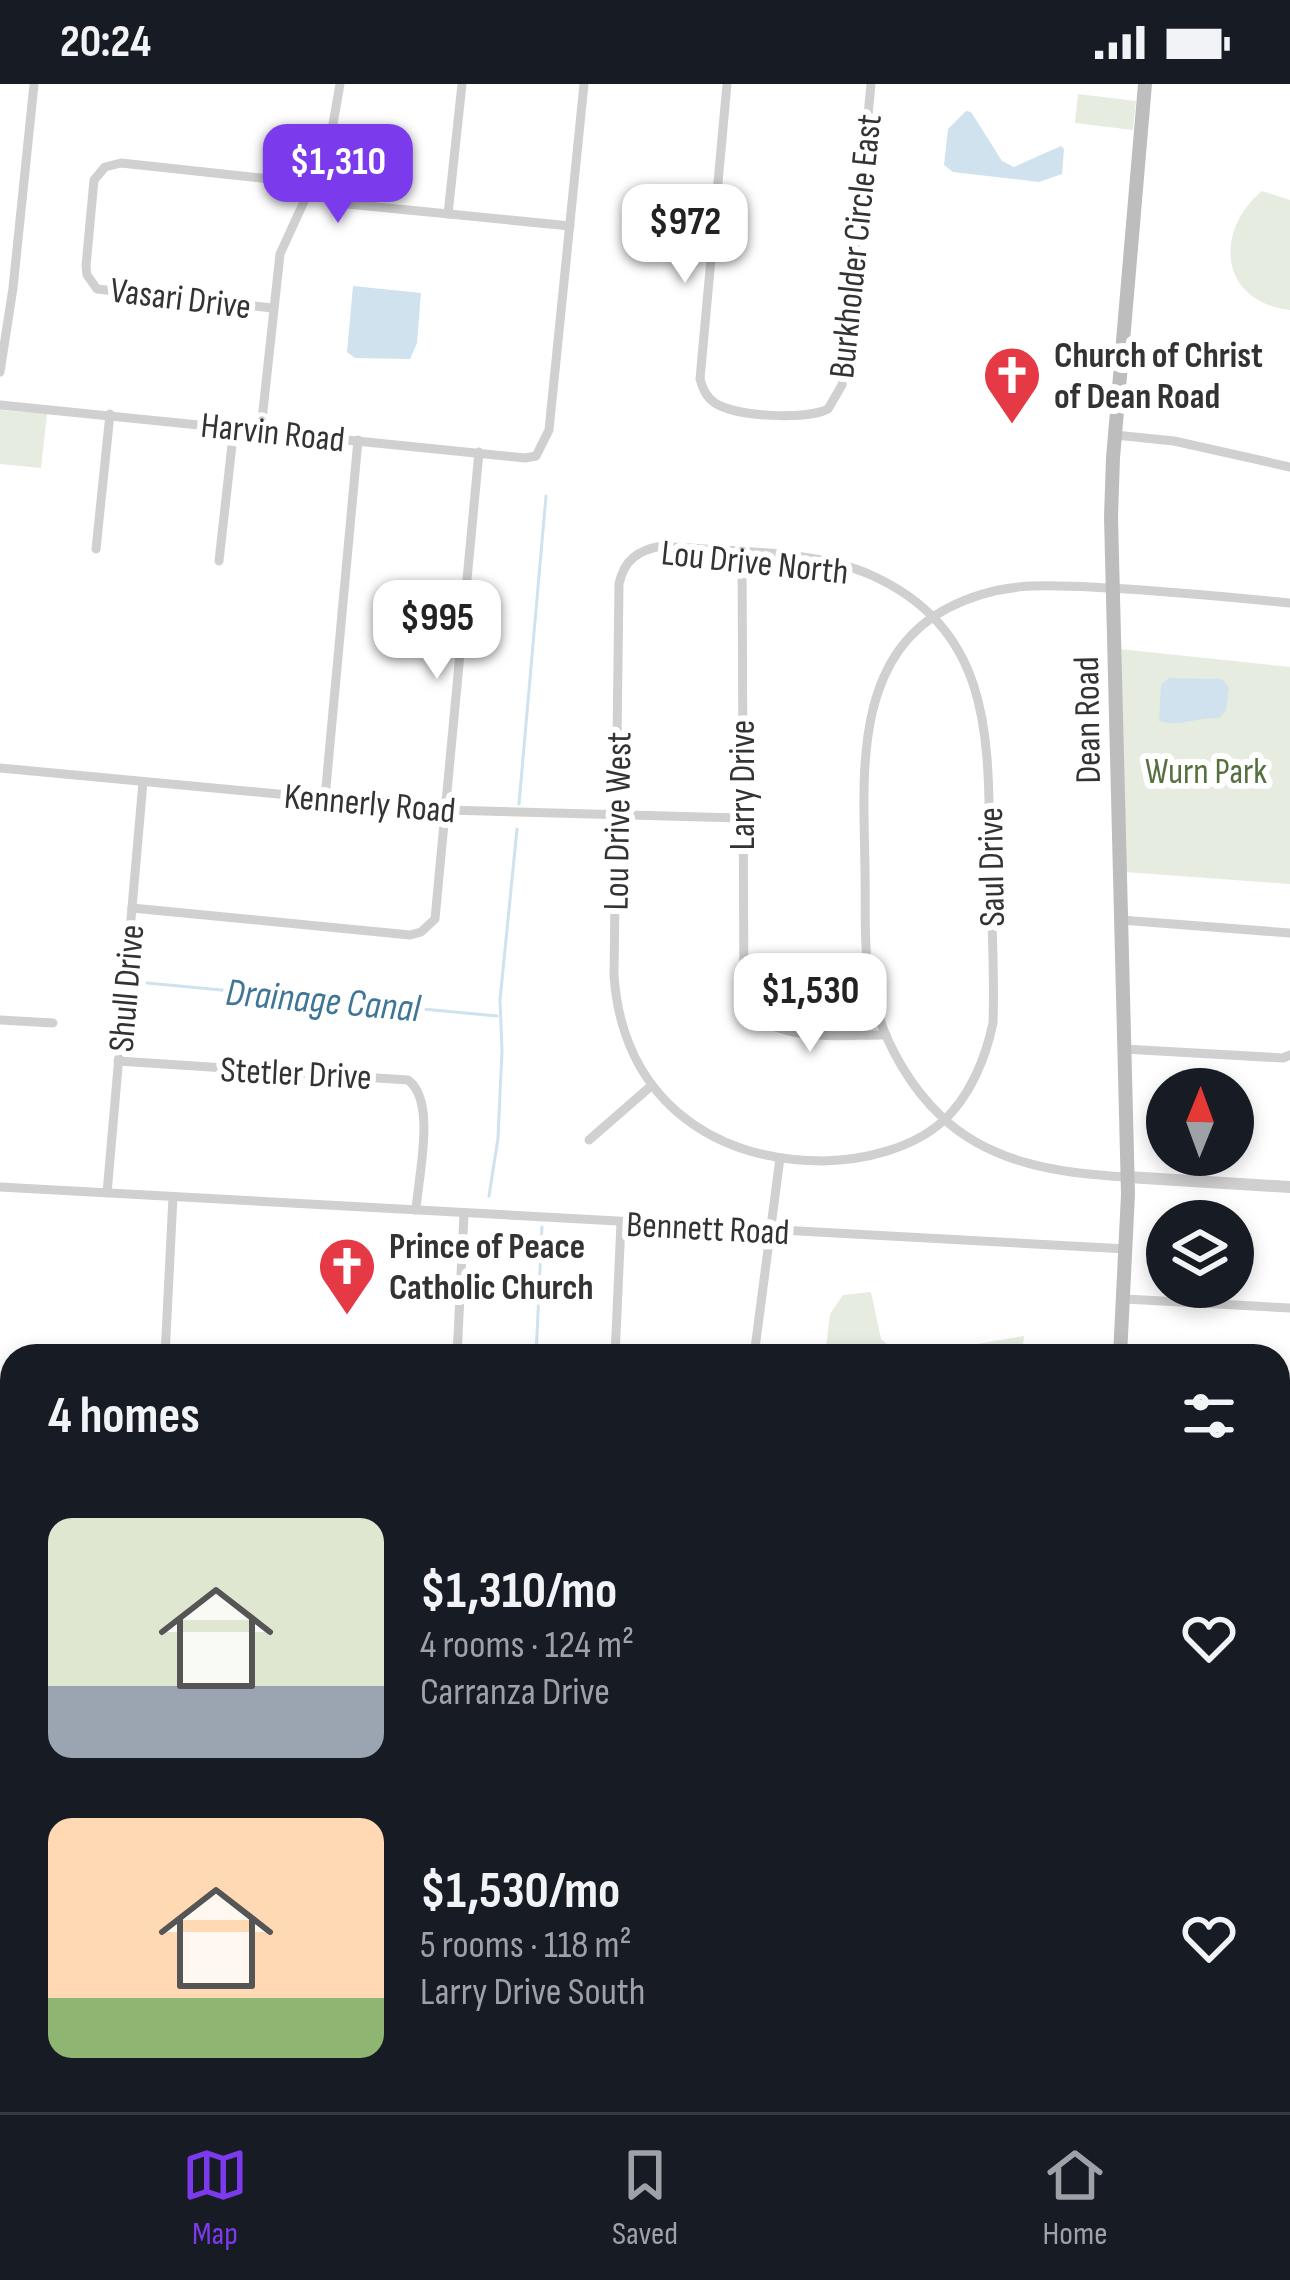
<!DOCTYPE html>
<html lang="en">
<head>
<meta charset="utf-8">
<style>
	:root { --surface:#171b24; --page:#20242c; --text:#f1f3f6; --muted:#9ea1a6; --line:#363941; --accent:#7c3aed }
	body { margin:0; font-family:"Sofia Sans Condensed",sans-serif; background:var(--page); color:var(--text); height:100vh; display:flex; flex-direction:column; font-size:45px; white-space:nowrap }
	* { box-sizing:border-box; margin:0 }
	p { font-size:39px; color:var(--muted) }
	.icon { flex:none; width:66px; height:66px; fill:none; stroke:currentColor; stroke-width:2; stroke-linecap:round; stroke-linejoin:round }
	.map { position:relative; flex:1; overflow:hidden }
	.details { position:absolute; left:0px; top:1260px; width:1290px; height:768px; display:flex; flex-direction:column; background:var(--surface); border-radius:36px 36px 0 0; box-shadow:0 6px 18px #0003 }
	.details>* { flex:none }
	.needle { width:78px; rotate:1deg }
	.buttons { position:absolute; left:1146px; top:984px; display:grid; gap:24px }
	.buttons a { display:grid; place-items:center; width:108px; height:108px; border-radius:50%; background:var(--surface); box-shadow:0 6px 18px #0003; font-size:60px }
	.price { position:absolute; translate:-50% -102px; padding:0 27px; border-radius:24px; background:#fff; color:#222; font-size:39px; line-height:78px; filter:drop-shadow(0 3px 6px #0008) }
	.price::after { content:''; position:absolute; left:50%; top:72px; width:36px; height:27px; margin-left:-18px; background:inherit; clip-path:polygon(0 0,100% 0,50% 100%) }
	.price.active { background:var(--accent); color:#fff }
	ul { padding:0; list-style:none }
	li { display:flex; align-items:center; gap:36px; height:300px; padding:0 48px }
	li span { display:grid; place-items:center; flex:none; width:336px; height:240px; border-radius:24px; color:#555 }
	li>.icon { margin-inline-start:auto }
	span .icon { width:144px; height:144px; fill:#fffc; stroke-width:1 }
	li b { font-size:51px }
	h2 { display:flex; justify-content:space-between; align-items:center; height:144px; padding:0 48px; font-size:51px }
	.status { display:flex; justify-content:space-between; align-items:center; height:84px; padding:0 60px; background:var(--surface); direction:ltr }
	.status svg { height:33px; fill:currentColor }
	.dock { display:flex; justify-content:space-around; align-items:center; height:168px; border-top:3px solid var(--line); background:var(--surface); font-size:33px; color:var(--muted) }
	.dock a { display:grid; justify-items:center; gap:6px }
	.dock .active { color:var(--accent) }
	.map>svg:first-child { display:block }
	.green { fill:#e6ecdf }
	.water { fill:#cfe2ee }
	.lines { fill:none; stroke-linecap:round; stroke-linejoin:round }
	.stream { stroke:#cfe2ee; stroke-width:3 }
	.minor { stroke:#d0d0d0; stroke-width:9 }
	.tertiary { stroke:#d0d0d0; stroke-width:12 }
	.secondary { stroke:#bdbdbd; stroke-width:14 }
	.labels { text-anchor:middle; stroke-width:12; stroke-linejoin:round; paint-order:stroke }
	.street-label { font-size:36px; fill:#333; stroke:#fff }
	.poi-label { font-size:36px; font-weight:bold; fill:#333; stroke:#fff; text-anchor:start }
	.park-label { font-size:36px; fill:#56703f; stroke:#fff }
	.water-label { font-size:39px; font-style:italic; fill:#3f7597; stroke:#fff }
</style>
</head>
<body>
<div class="status"><b>20:24</b><svg viewBox="0 0 49 12"><path d="M0 12V9h3v3zM5 12V6h3v6zM10 12V3h3v9zM15 12V0h3v12zM26 1h20v11H26zM47 4h2v5h-2z"/></svg></div>
<div class="map">
<svg width="1290" height="2028" viewBox="0 0 1290 2028">
	<rect width="100%" height="100%" fill="#fff"/>
	<g class="green">
		<polygon points="1078,10 1136,17 1133,46 1075,39"/>
		<path d="M1262,107L1290,116V226C1220,218 1213,148 1262,107Z"/>
		<polygon points="0,326 47,330 41,384 0,380"/>
		<polygon points="1119,565 1290,583 1290,800 1125,788"/>
		<polygon points="871,1208 881,1255 896,1268 954,1264 1024,1252 1022,1272 825,1272 830,1230 843,1211"/>
		<polygon points="1285,1544 1290,1548 1290,1668 1278,1657 1278,1551"/>
	</g>
	<g class="water">
		<polygon points="966,27 971,28 1002,77 1014,83 1061,62 1064,65 1062,90 1039,98 953,88 944,81 948,45"/>
		<polygon points="353,202 421,209 417,259 410,275 355,274 347,268"/>
		<path d="M1169,594L1222,595L1229,604L1226,627L1219,634C1198,633 1178,643 1159,637L1161,601Z"/>
	</g>
	<g class="lines">
		<g class="stream">
			<polyline points="519,720 546,412"/>
			<polyline points="147,899 497,932"/>
			<polyline points="489,1112 498,1054 502,967 500,916 517,745"/>
			<polyline points="536,1272 542,1143"/>
			<polyline points="202,2028 203,2016"/>
			<polyline points="497,2028 498,2016"/>
		</g>
		<g class="minor">
			<path d="M727,0L700,295C703,305 706,313 715,319C736,333 806,336 828,325L842,301L871,0"/>
			<polyline points="448,130 462,0"/>
			<polyline points="272,224 97,205 87,191 86,182 94,96 105,83 121,79 280,96 308,109 347,120 570,142"/>
			<polyline points="0,288 13,204 34,0"/>
			<polyline points="0,321 525,374 536,372 549,346 584,0"/>
			<polyline points="261,345 280,170 329,63 340,0"/>
			<polyline points="1115,351 1174,357 1290,383"/>
			<path d="M662,462C726,468 813,465 871,491C995,547 988,658 990,774C991,829 995,884 993,939C986,973 970,1013 943,1037C912,1065 864,1076 823,1077C707,1077 622,1010 614,891L619,500C624,476 638,466 662,462Z"/>
			<polyline points="96,465 110,330"/>
			<path d="M742,469L744,915C767,962 842,950 886,951"/>
			<polyline points="219,477 234,343"/>
			<polyline points="0,684 448,726 740,734"/>
			<polyline points="325,714 358,356"/>
			<polyline points="132,824 410,851 421,848 435,835 479,368"/>
			<polyline points="1121,836 1290,849"/>
			<polyline points="0,936 53,939"/>
			<polyline points="1124,965 1283,974 1290,971"/>
			<path d="M118,977L408,996C437,1017 418,1093 416,1126"/>
			<polyline points="589,1056 651,1002"/>
			<path d="M1128,1093C1063,1090 990,1080 941,1032C911,1004 887,962 876,923C862,879 866,832 865,787C864,697 851,574 948,524C1002,496 1049,501 1108,504C1169,507 1229,513 1290,519"/>
			<polyline points="0,1103 1127,1165"/>
			<polyline points="107,1109 143,698"/>
			<polyline points="1125,1215 1290,1224"/>
			<polyline points="165,1272 173,1113"/>
			<polyline points="457,1272 464,1130"/>
			<polyline points="615,1272 621,1139"/>
			<polyline points="754,1272 780,1074"/>
			<polyline points="1278,1354 1290,1366"/>
			<polyline points="1278,1456 1290,1444"/>
			<polyline points="1278,1479 1290,1491"/>
			<polyline points="1278,1736 1290,1747"/>
			<polyline points="0,1825 9,1671"/>
			<polyline points="1278,1856 1290,1867"/>
			<polyline points="127,2028 128,2016"/>
			<polyline points="274,2028 274,2016"/>
			<polyline points="409,2028 410,2016"/>
			<polyline points="577,2028 577,2016"/>
			<polyline points="720,2028 720,2016"/>
			<polyline points="862,2028 863,2016"/>
		</g>
		<g class="tertiary">
			<polyline points="1128,1093 1290,1103"/>
			<polyline points="0,1671 12,1671"/>
		</g>
		<g class="secondary">
			<polyline points="1120,1272 1128,1110 1111,433 1113,374 1145,0"/>
			<polyline points="1184,2016 1188,2028"/>
		</g>
	</g>
	<defs>
		<symbol id="church-pin" viewBox="-11 -11 22 30"><path d="M0 17L-7.5 6A9.5 9.5 0 1 1 7.5 6Z" fill="#e63946" stroke="#fff"/><path d="M-1.2-6h2.4v3.5h3.3v2.4h-3.3V6h-2.4V-.1h-3.3v-2.4h3.3Z" fill="#fff"/></symbol>
	</defs>
	<g fill-rule="evenodd">
		<use href="#church-pin" x="979" y="258" width="66" height="90"/>
		<use href="#church-pin" x="314" y="1149" width="66" height="90"/>
	</g>
	<g class="labels">
		<g class="street-label">
			<text transform="translate(854 162) rotate(-84)" y="13">Burkholder Circle East</text>
			<text transform="translate(181 213) rotate(7)" y="13">Vasari Drive</text>
			<text transform="translate(273 347) rotate(6)" y="13">Harvin Road</text>
			<text transform="translate(755 477) rotate(6)" y="13">Lou Drive North</text>
			<text transform="translate(1086 636) rotate(-91)" y="13">Dean Road</text>
			<text transform="translate(741 701) rotate(-90)" y="13">Larry Drive</text>
			<text transform="translate(370 718) rotate(5)" y="13">Kennerly Road</text>
			<text transform="translate(616 737) rotate(-89)" y="13">Lou Drive West</text>
			<text transform="translate(990 783) rotate(-91)" y="13">Saul Drive</text>
			<text transform="translate(125 904) rotate(-85)" y="13">Shull Drive</text>
			<text transform="translate(296 988) rotate(3)" y="13">Stetler Drive</text>
			<text transform="translate(708 1143) rotate(3)" y="13">Bennett Road</text>
		</g>
		<g class="poi-label">
			<text x="1054" y="283">Church of Christ<tspan x="1054" dy="41">of Dean Road</tspan></text>
			<text x="389" y="1174">Prince of Peace<tspan x="389" dy="41">Catholic Church</tspan></text>
		</g>
		<g class="park-label">
			<text x="1206" y="699">Wurn Park</text>
		</g>
		<g class="water-label">
			<text transform="translate(323 915) rotate(5)" y="14">Drainage Canal</text>
		</g>
	</g>
</svg>
<div class="buttons">
<a><svg class="needle" viewBox="-14 -14 28 28"><path d="M0-13l5 13h-10z" fill="#e53935"/><path d="M0 13l5-13h-10z" fill="#9ea1a6"/></svg></a>
<a><svg class="icon" aria-label="layers" viewBox="0 0 24 24"><path d="M12 4l9 5-9 5-9-5zM3 14l9 5 9-5"/></svg></a>
</div>
<b class="price active" style="left:338px;top:142px">$1,310</b>
<b class="price" style="left:685px;top:202px">$972</b>
<b class="price" style="left:437px;top:598px">$995</b>
<b class="price" style="left:810px;top:971px">$1,530</b>
<section class="details">
<h2>4 homes<svg class="icon" aria-label="filters" viewBox="0 0 24 24"><path d="M4 7h16M4 17h16"/><circle cx="9" cy="7" r="2"/><circle cx="15" cy="17" r="2"/></svg></h2>
<ul>
<li><span style="background:linear-gradient(#dfe7d0 70%,#9aa5b1 0)"><svg class="icon" aria-label="home" viewBox="0 0 24 24"><path d="M3 11l9-7 9 7M6 9v11h12V9"/></svg></span><div><b>$1,310/mo</b><p>4 rooms · 124 m²</p><p>Carranza Drive</p></div><svg class="icon" aria-label="heart" viewBox="0 0 24 24"><path d="M12 20l-8-8c-3-5 5-10 8-4 3-6 11-1 8 4z"/></svg></li>
<li><span style="background:linear-gradient(#ffd9b3 75%,#8fb573 0)"><svg class="icon" aria-label="home" viewBox="0 0 24 24"><path d="M3 11l9-7 9 7M6 9v11h12V9"/></svg></span><div><b>$1,530/mo</b><p>5 rooms · 118 m²</p><p>Larry Drive South</p></div><svg class="icon" aria-label="heart" viewBox="0 0 24 24"><path d="M12 20l-8-8c-3-5 5-10 8-4 3-6 11-1 8 4z"/></svg></li>
</ul>
</section>
</div>
<nav class="dock">
<a class="active"><svg class="icon" aria-label="map" viewBox="0 0 24 24"><path d="M3 6l6-2 6 2 6-2v14l-6 2-6-2-6 2zM9 4v14M15 6v14"/></svg>Map</a>
<a><svg class="icon" aria-label="saved" viewBox="0 0 24 24"><path d="M7 4h10v16l-5-4-5 4z"/></svg>Saved</a>
<a><svg class="icon" aria-label="home" viewBox="0 0 24 24"><path d="M3 11l9-7 9 7M6 9v11h12V9"/></svg>Home</a>
</nav>
</body>
</html>
